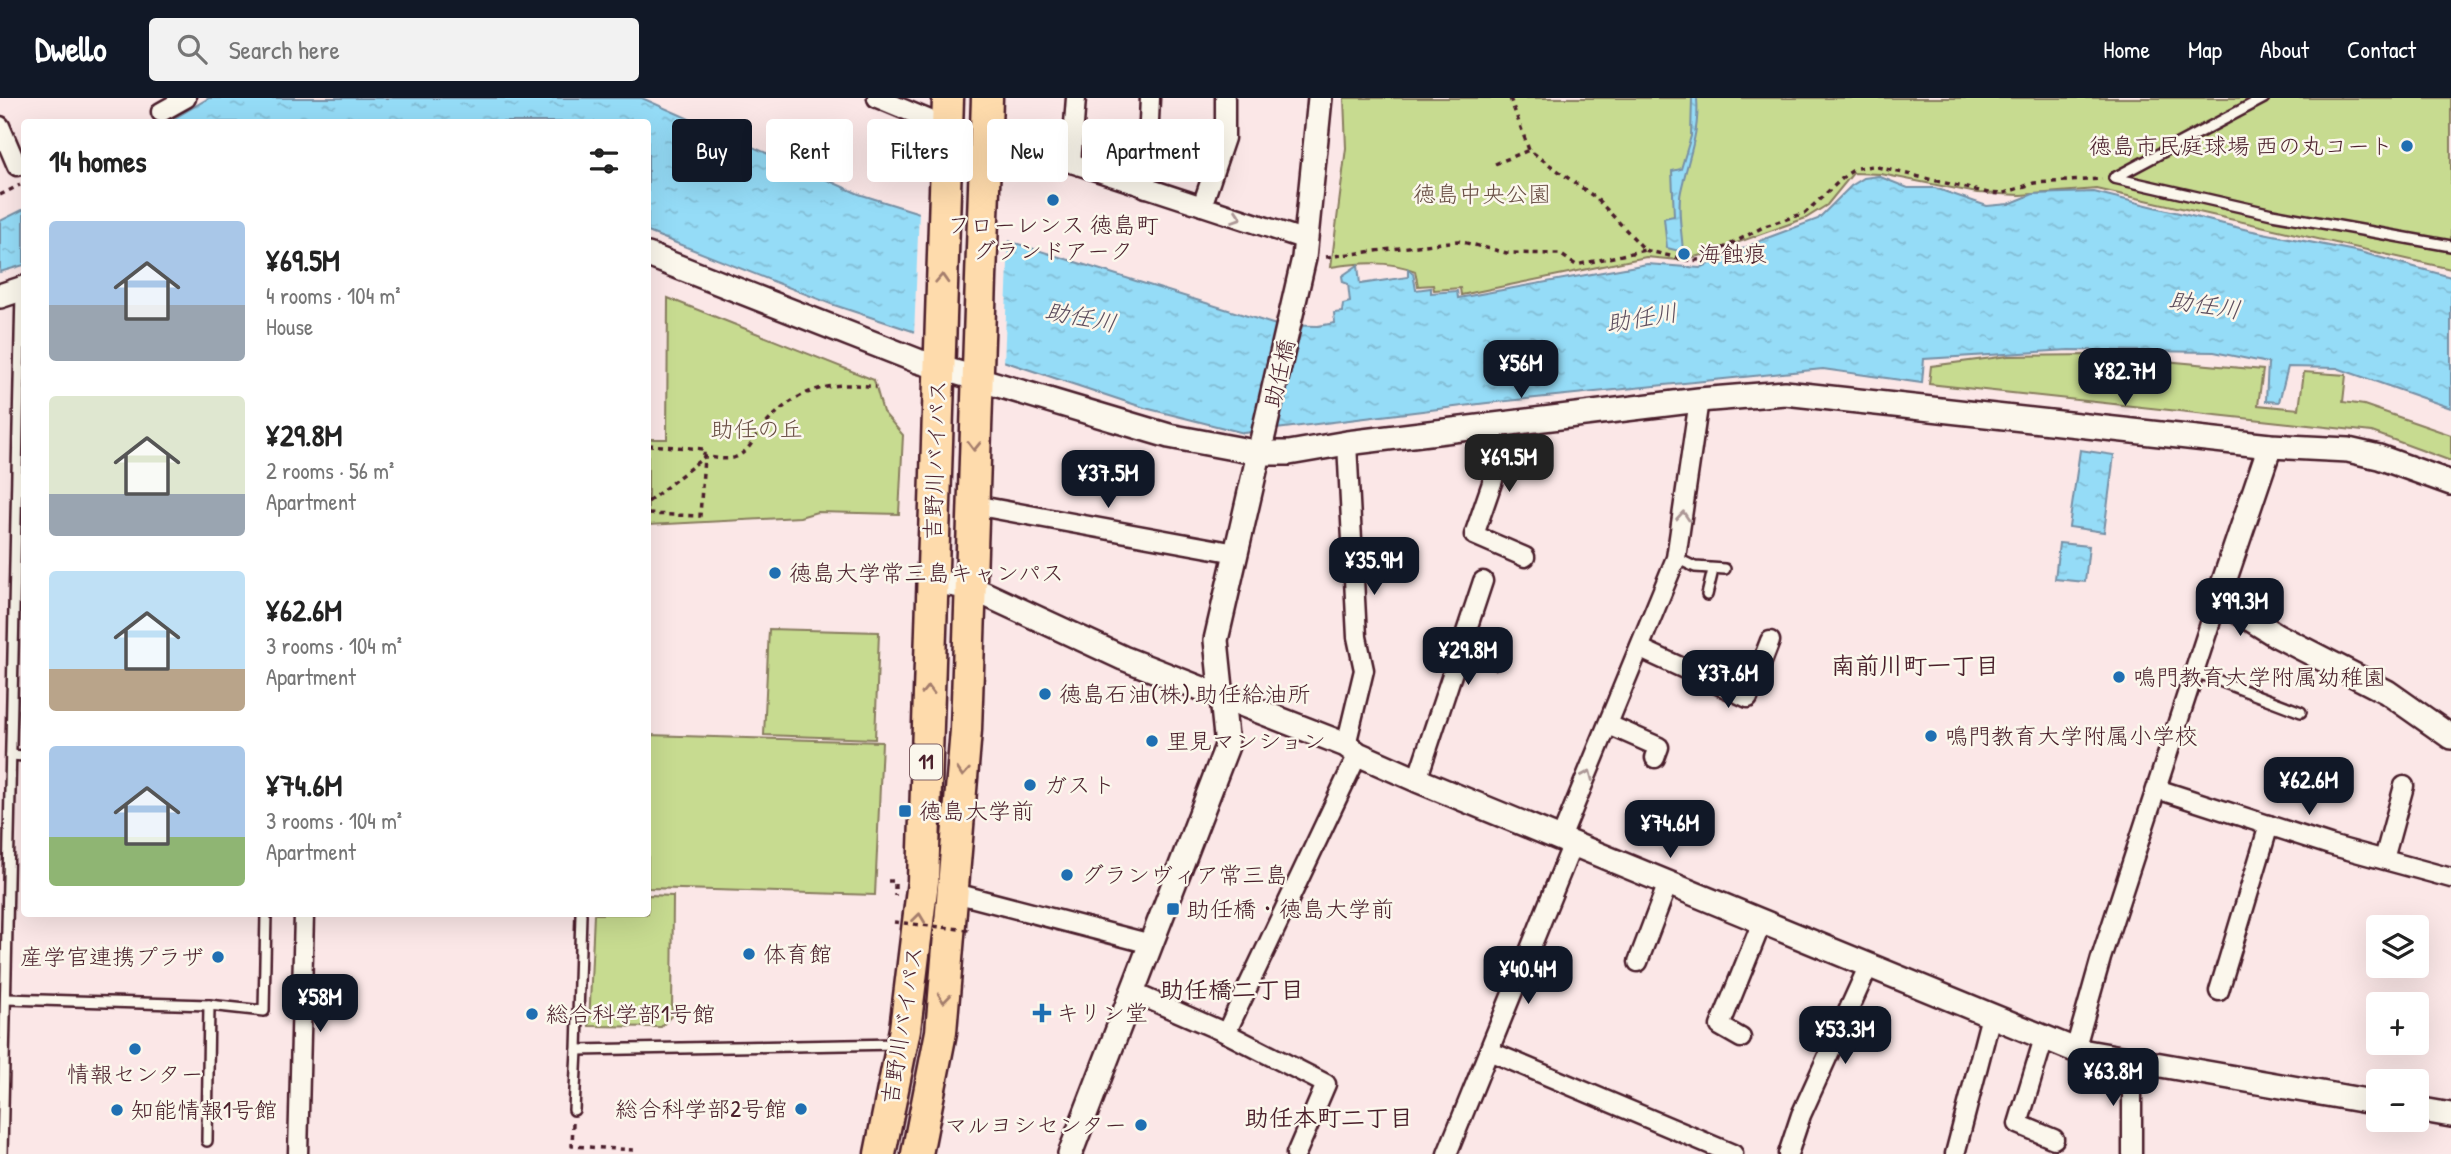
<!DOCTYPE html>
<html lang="en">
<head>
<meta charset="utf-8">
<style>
	:root { --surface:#fff; --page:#f2f2f2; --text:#222; --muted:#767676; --accent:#111827 }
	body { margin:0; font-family:"Patrick Hand","Klee One",sans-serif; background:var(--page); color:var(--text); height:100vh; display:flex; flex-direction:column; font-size:26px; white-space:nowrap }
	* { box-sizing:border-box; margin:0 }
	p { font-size:23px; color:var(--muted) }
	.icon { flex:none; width:38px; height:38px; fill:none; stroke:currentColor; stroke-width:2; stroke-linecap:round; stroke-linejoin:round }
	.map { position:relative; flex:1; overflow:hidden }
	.details { position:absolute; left:21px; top:21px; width:630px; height:798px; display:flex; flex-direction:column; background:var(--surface); border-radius:7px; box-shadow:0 7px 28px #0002 }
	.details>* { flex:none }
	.top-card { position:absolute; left:672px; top:21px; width:665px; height:63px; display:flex; gap:14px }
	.fabs { position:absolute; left:2366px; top:817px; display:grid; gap:14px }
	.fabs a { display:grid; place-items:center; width:63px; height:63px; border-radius:7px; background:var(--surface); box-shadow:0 7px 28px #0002; font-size:35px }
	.price { position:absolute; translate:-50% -60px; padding:0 16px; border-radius:14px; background:var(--accent); color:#fff; font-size:23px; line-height:46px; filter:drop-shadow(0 2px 4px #0008) }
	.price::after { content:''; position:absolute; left:50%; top:42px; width:21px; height:16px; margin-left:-10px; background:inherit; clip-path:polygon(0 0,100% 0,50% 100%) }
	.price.active { background:#222; color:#fff }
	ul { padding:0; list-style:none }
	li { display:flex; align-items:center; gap:21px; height:175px; padding:0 28px }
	li span { display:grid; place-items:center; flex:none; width:196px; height:140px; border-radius:7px; color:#555 }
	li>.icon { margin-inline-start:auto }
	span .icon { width:84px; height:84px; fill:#fffc; stroke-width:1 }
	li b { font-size:30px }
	h2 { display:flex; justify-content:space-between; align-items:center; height:84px; padding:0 28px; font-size:30px }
	.tag { padding:0 24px; border-radius:7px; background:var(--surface); box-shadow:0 7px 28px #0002; font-size:24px; line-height:63px }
	.tag.active { background:var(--accent); color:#fff }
	header { display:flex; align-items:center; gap:42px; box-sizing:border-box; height:98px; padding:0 35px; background:var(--accent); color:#fff }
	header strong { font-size:33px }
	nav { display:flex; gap:38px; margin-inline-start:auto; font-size:24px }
	.search { width:490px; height:63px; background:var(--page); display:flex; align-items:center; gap:18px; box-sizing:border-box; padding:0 24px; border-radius:7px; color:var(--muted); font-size:26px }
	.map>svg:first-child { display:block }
	.green { fill:#c7db90; stroke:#887d5e; stroke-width:2 }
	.water { fill:url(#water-ripples); stroke:#7790a5; stroke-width:2 }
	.pier { fill:#fbe7e7 }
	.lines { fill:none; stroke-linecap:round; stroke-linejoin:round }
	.service-casing { stroke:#4a1f2b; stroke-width:14 }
	.minor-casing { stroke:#4a1f2b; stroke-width:23 }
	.tertiary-casing { stroke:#4a1f2b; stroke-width:28 }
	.trunk-casing { stroke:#4a1f2b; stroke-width:35 }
	.path { stroke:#4a1f2b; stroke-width:3.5; stroke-dasharray:5 5; stroke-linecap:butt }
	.service { stroke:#fbf7ec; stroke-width:9 }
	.minor { stroke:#fbf7ec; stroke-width:18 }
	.tertiary { stroke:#fbf7ec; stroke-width:23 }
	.trunk { stroke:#fedbac; stroke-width:30 }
	.path-bridge { stroke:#4a1f2b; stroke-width:3.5; stroke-dasharray:5 5; stroke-linecap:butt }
	.oneway { stroke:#ab9695 }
	.oneway2 { stroke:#a47d6c }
	.poi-dot { fill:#1f6fb2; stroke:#fbf7ec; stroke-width:2.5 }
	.labels { text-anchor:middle; stroke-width:5; stroke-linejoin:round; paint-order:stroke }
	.shield { fill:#fbf7ec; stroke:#7f6065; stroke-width:2 }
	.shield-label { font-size:21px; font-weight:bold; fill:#4a1f2b }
	.poi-label { font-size:23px; fill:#4a1f2b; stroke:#fbf7ec; text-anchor:start }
	.park-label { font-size:23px; fill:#694e44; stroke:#fbf7ec }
	.street-label { font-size:23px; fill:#4a1f2b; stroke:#fbf7ec }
	.water-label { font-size:24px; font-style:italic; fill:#5d4e5e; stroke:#fbf7ec }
	.neighbourhood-label { font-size:24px; font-weight:bold; fill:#4a1f2b; stroke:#fbf7ec }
</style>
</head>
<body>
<header>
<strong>Dwello</strong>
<div class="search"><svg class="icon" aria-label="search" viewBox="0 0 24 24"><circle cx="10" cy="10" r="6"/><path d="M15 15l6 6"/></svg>Search here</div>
<nav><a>Home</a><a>Map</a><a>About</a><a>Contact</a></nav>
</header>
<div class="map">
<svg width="2451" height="1056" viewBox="0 0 2451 1056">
	<defs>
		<pattern id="water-ripples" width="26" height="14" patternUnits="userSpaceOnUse" patternTransform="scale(1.75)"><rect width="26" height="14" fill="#95dcf7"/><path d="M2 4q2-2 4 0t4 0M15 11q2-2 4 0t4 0" fill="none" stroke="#82bcd4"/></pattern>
	</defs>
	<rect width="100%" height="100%" fill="#fbe7e7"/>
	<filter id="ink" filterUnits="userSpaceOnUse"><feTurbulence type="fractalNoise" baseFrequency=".0143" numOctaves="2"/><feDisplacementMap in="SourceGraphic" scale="14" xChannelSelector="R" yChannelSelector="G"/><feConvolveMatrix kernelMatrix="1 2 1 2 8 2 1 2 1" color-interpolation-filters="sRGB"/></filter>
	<g filter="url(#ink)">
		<g class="green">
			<path d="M1344,0H2451V171L2097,91L2021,97L1977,95L1881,76L1853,75L1827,107L1806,120L1703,157L1678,162L1646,159L1461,197L1460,190L1434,192L1433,187L1418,188L1415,173C1389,162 1358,165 1331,169L1346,50Z"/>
			<polygon points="668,200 874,282 883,314 903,337 899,416 817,414 800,419 648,427 648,341 667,341"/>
			<polygon points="2098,257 2263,272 2258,307 2299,311 2304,274 2346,277 2343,304 2364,307 2451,337 2451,363 2372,334 1929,286 1931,268 2008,258"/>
			<polygon points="769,531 879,534 875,641 764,637"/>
			<polygon points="648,637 882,644 875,797 648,790"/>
			<polygon points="648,797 673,798 672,917 661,929 589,928 594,816 648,816"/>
		</g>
		<g class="water">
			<polygon points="209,0 642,0 859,96 1276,227 1318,228 1335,225 1334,215 1342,214 1343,206 1350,204 1348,186 1343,184 1342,178 1358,167 1360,186 1408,179 1408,171 1413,175 1416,192 1431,190 1431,195 1457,193 1458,200 1647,166 1700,170 1767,140 1818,121 1851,88 1864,80 1878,78 1908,90 1935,90 1987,108 2009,106 2033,96 2094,94 2248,132 2360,154 2451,179 2451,310 2337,270 2288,269 2279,304 2266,303 2268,265 2214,254 2069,252 1924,261 1922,285 1823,271 1487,305 1244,335 1145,310 831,206 648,134 648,24 168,24"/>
			<path d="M1692,0H1697C1700,35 1688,60 1681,93C1677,111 1682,135 1683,154L1667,150L1664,120L1674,118L1672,73L1681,71L1691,38Z"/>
			<polygon points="24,111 24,167 0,174 0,123"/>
			<polygon points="2080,352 2114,357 2104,434 2069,429"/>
			<polygon points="2059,445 2089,448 2085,484 2055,481"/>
		</g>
		<polygon class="pier" points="919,112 1009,140 1004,267 914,238"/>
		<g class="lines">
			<defs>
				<g id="service">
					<polyline points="2114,80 2272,116 2451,148"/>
					<polyline points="2114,80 2264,0"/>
					<polyline points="1676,460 1695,469 1725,471"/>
					<polyline points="1707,497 1713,472"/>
					<polyline points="2193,573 2301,614"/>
					<polyline points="11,657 24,658"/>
					<polyline points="581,816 577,952 898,946"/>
					<polyline points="6,901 209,907 264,913 266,816"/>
					<polyline points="574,1012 577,952"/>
					<polyline points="207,1043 209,907"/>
					<polyline points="2,1056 21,193"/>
				</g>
				<g id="minor">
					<polyline points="877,0 947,29"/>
					<polyline points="161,14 186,0"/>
					<polyline points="0,28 17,68"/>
					<polyline points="986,37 1306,142"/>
					<polyline points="1071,65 1076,0"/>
					<polyline points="1146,90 1150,0"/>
					<polyline points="1202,108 1225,40 1225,0"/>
					<polyline points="1494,327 1493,382 1474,437 1525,459"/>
					<polyline points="974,407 1236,455"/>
					<polyline points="1461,551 1495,561"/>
					<polyline points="1641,551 1748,600 1770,543"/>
					<polyline points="1609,627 1659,649 1655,660"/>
					<polyline points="1346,647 1364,572 1357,539 1347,345"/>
					<polyline points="1417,682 1483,483"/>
					<polyline points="2157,691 2330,747 2451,780"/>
					<polyline points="1561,740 1676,460 1699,302"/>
					<polyline points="2384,761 2404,688"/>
					<polyline points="955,795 1151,846"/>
					<polyline points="1638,864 1668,785"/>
					<polyline points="2219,893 2269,727"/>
					<polyline points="1132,894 1226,935 1326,986 1296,1056"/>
					<polyline points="1226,935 1358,656"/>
					<polyline points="1741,940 1720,928 1762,824"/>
					<polyline points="2044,940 2018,1026 2054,1041"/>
					<polyline points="2075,952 2101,860 2218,501"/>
					<polyline points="1489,953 1733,1056"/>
					<polyline points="298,1056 304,816"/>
					<polyline points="1447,1056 1573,745"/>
					<polyline points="1788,1056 1801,1017 1869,867"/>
					<polyline points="1955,1056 1991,918"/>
					<polyline points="2132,1056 2132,964"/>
				</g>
				<g id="tertiary">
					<polyline points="648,157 918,263 1169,338 1260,355 1289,355 1347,345 1699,302 1785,295 2270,348 2348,352 2379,359 2451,385"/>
					<polyline points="0,198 24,190"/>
					<polyline points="2270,348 2218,501 2276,537 2387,594 2451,639"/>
					<polyline points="931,483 972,490 1123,560 1346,647 1358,656 1417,682 2075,952 2378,1005"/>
					<polyline points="2417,1011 2451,1017"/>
					<polyline points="1070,1056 1227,648 1216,542 1304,160 1320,0"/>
				</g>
				<g id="trunk">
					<polyline points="880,1056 905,931 923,783 948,0"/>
					<polyline points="917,1056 941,934 966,632 987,0"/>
				</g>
			</defs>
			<use href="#service" class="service-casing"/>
			<use href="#minor" class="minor-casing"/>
			<use href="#tertiary" class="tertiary-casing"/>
			<use href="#trunk" class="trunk-casing"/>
			<g class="path">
				<polyline points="1510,0 1529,52 1596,100 1645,152 1691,163 1703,161 1765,128 1805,115 1847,76 1857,70 1873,68 1988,95 2001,96 2034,85 2102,81"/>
				<polyline points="1495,66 1529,52"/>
				<polyline points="0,97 20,87"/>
				<polyline points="1326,159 1458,143 1507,155 1560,156 1576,167 1645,152"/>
				<polyline points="648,347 704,351 704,359 700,418 648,416"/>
				<path d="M648,404L704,359C713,359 728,363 736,359C749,353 753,342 761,332C793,292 828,282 876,289"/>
				<polyline points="888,783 895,783 895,798"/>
				<polyline points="573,1025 572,1048 634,1052 633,1056"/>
			</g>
			<use href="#service" class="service"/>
			<use href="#minor" class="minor"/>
			<use href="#tertiary" class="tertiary"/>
			<use href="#trunk" class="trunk"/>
			<polyline class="path-bridge" points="894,824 969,832 969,835"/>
		</g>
		<defs><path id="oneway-chevron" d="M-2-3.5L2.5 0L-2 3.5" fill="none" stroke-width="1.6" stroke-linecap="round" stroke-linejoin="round" transform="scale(1.75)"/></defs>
		<g class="oneway">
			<use href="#oneway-chevron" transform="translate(1237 119) rotate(18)"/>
			<use href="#oneway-chevron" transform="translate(1683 418) rotate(-85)"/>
			<use href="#oneway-chevron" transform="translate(1588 677) rotate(-67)"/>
		</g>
		<g class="oneway2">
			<use href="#oneway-chevron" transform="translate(942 181) rotate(-87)"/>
			<use href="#oneway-chevron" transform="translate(974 348) rotate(91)"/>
			<use href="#oneway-chevron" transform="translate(928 592) rotate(-89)"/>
			<use href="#oneway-chevron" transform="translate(963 674) rotate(94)"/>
			<use href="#oneway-chevron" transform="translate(919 820) rotate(-83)"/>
			<use href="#oneway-chevron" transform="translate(944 900) rotate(96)"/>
		</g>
	</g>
	<g class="poi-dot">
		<circle cx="2407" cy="48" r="7"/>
		<circle cx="1053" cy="102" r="7"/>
		<circle cx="1684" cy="156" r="7"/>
		<circle cx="775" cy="475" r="7"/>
		<circle cx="2119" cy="579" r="7"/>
		<circle cx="1045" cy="596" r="7"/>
		<circle cx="1931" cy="638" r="7"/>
		<circle cx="1152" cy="643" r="7"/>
		<circle cx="1030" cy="687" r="7"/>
		<rect x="898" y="706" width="14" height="14" rx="3.5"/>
		<circle cx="1067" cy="777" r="7"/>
		<rect x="1166" y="804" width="14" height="14" rx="3.5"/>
		<circle cx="749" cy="856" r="7"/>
		<circle cx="218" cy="859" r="7"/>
		<path d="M1038.5 904.5h7v7h7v7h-7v7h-7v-7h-7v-7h7z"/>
		<circle cx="532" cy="916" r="7"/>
		<circle cx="135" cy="951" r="7"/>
		<circle cx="801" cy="1011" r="7"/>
		<circle cx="117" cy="1012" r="7"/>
		<circle cx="1141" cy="1027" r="7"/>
	</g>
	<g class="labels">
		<rect class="shield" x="910" y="646.5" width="32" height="35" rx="5"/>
		<g class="shield-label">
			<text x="926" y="671">11</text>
		</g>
		<g class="poi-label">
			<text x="2393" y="56" text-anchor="end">徳島市民庭球場 西の丸コート</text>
			<text x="1053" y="135" text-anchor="middle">フローレンス 徳島町<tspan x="1053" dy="26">グランドアーク</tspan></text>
			<text x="1698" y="164">海蝕痕</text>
			<text x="789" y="483">徳島大学常三島キャンパス</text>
			<text x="2133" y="587">鳴門教育大学附属幼稚園</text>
			<text x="1059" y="604">徳島石油(株) 助任給油所</text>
			<text x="1945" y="646">鳴門教育大学附属小学校</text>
			<text x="1166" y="651">里見マンション</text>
			<text x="1044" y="695">ガスト</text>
			<text x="919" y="721">徳島大学前</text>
			<text x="1081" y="785">グランヴィア常三島</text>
			<text x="1187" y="819">助任橋・徳島大学前</text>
			<text x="763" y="864">体育館</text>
			<text x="204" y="867" text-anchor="end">産学官連携プラザ</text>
			<text x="1056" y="923">キリン堂</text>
			<text x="546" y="924">総合科学部1号館</text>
			<text x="135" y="984" text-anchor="middle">情報センター</text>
			<text x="787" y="1019" text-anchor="end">総合科学部2号館</text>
			<text x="131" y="1020">知能情報1号館</text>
			<text x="1127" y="1035" text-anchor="end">マルヨシセンター</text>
		</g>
		<g class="park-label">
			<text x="1482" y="104">徳島中央公園</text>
			<text x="757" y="339">助任の丘</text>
		</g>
		<g class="street-label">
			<text transform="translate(1279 275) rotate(-77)" y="8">助任橋</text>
			<text transform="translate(935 362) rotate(-88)" y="8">吉野川バイパス</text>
			<text transform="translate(902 927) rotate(-81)" y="8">吉野川バイパス</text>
		</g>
		<g class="water-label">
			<text transform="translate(2205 207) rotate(9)" y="8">助任川</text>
			<text transform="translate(1081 219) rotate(11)" y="8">助任川</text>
			<text transform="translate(1642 220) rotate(-9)" y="8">助任川</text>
		</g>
		<g class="neighbourhood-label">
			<text x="1915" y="576">南前川町一丁目</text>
			<text x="1232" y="900">助任橋二丁目</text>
			<text x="1329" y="1028">助任本町二丁目</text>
		</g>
	</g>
</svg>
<div class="fabs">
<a><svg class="icon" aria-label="layers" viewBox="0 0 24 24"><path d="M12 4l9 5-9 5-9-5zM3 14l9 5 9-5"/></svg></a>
<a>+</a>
<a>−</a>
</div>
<b class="price" style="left:1521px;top:302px">¥56M</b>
<b class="price" style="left:2125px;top:310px">¥82.7M</b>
<b class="price active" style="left:1509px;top:396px">¥69.5M</b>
<b class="price" style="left:1108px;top:412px">¥37.5M</b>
<b class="price" style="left:1374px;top:499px">¥35.9M</b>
<b class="price" style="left:2240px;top:540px">¥99.3M</b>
<b class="price" style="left:1468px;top:589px">¥29.8M</b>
<b class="price" style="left:1728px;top:612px">¥37.6M</b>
<b class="price" style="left:2309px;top:719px">¥62.6M</b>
<b class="price" style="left:1670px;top:762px">¥74.6M</b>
<b class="price" style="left:1528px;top:908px">¥40.4M</b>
<b class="price" style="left:320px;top:936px">¥58M</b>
<b class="price" style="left:1845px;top:968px">¥53.3M</b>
<b class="price" style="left:2113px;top:1010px">¥63.8M</b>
<div class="top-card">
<a class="tag active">Buy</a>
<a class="tag">Rent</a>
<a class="tag">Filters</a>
<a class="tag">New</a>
<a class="tag">Apartment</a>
</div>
<section class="details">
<h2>14 homes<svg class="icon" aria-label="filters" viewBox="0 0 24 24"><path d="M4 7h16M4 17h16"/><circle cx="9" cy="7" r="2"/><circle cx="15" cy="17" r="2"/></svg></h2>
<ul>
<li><span style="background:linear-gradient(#a9c7e8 60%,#9aa5b1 0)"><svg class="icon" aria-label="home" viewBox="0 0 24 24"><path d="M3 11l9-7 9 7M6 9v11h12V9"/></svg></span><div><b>¥69.5M</b><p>4 rooms · 104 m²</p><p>House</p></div></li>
<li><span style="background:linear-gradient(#dfe7d0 70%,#9aa5b1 0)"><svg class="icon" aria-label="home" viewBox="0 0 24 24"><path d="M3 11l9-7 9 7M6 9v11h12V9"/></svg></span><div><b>¥29.8M</b><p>2 rooms · 56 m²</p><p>Apartment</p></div></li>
<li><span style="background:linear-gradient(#bfe0f5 70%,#b9a48a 0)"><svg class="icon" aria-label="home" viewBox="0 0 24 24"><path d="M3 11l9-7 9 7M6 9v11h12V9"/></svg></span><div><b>¥62.6M</b><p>3 rooms · 104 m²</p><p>Apartment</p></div></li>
<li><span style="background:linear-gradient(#a9c7e8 65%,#8fb573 0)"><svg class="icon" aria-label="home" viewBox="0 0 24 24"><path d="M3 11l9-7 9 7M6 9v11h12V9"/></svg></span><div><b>¥74.6M</b><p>3 rooms · 104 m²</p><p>Apartment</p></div></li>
</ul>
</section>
</div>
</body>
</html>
